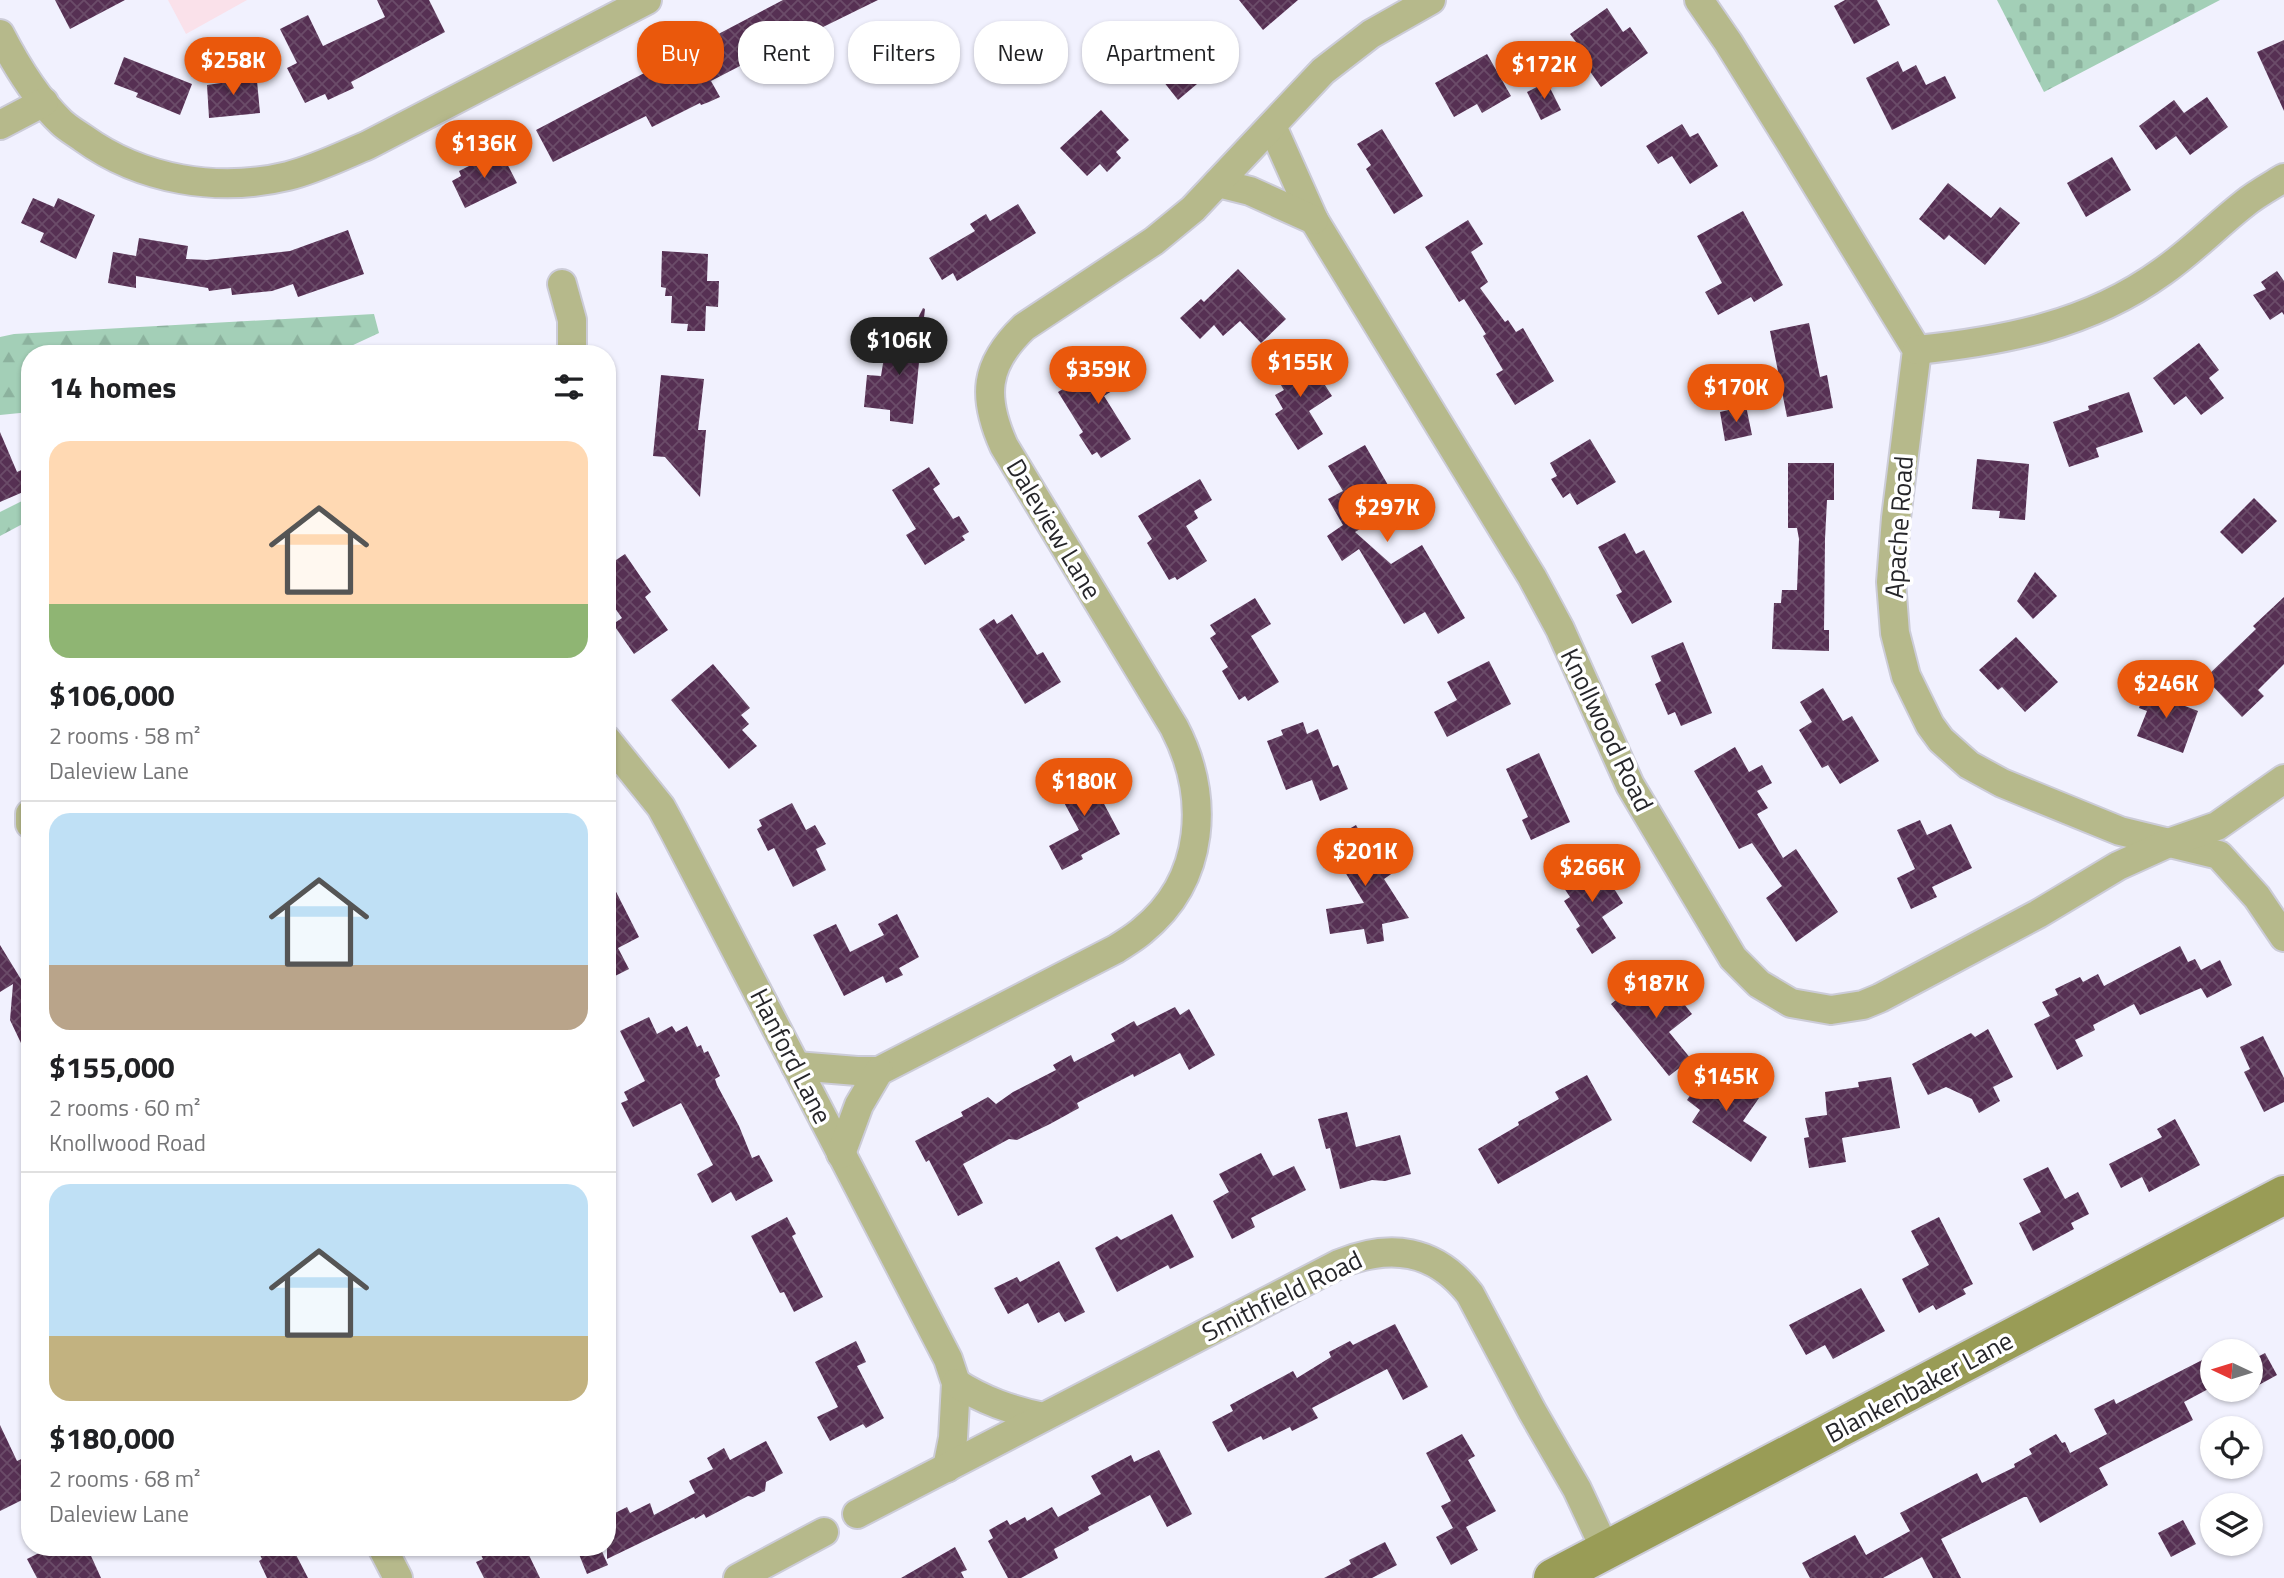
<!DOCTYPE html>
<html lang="en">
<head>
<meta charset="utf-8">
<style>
	:root { --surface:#fff; --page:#f2f2f2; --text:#202124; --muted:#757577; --line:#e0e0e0; --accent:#ea580c }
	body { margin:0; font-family:"Titillium Web",sans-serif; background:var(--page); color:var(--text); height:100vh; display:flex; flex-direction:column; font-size:26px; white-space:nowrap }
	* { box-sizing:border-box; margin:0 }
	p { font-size:23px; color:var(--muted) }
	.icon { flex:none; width:38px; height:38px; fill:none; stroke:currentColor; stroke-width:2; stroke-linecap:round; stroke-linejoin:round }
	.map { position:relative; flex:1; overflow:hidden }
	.drawer { position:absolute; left:21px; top:345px; width:595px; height:1211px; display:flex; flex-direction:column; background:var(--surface); border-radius:28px; box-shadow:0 2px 5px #0004 }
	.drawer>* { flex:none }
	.guide { position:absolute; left:637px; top:21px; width:665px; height:63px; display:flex; gap:14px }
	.needle { width:46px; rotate:274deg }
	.buttons { position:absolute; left:2200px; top:1339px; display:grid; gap:14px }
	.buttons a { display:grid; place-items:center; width:63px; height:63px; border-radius:50%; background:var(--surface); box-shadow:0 2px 5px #0004; font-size:35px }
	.price { position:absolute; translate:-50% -60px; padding:0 16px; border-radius:24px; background:var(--accent); color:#fff; font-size:23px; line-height:46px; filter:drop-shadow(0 2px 4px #0008) }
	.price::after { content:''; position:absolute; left:50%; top:42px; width:21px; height:16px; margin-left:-10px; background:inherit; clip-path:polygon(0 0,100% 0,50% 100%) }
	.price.on { background:#222; color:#fff }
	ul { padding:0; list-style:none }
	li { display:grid; align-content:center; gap:14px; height:371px; padding:0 28px }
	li+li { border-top:2px solid var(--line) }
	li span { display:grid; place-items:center; height:217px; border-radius:21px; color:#555 }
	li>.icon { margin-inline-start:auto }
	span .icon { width:126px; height:126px; fill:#fffc; stroke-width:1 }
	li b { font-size:30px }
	h2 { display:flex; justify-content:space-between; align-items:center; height:84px; padding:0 28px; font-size:30px }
	.pill { padding:0 24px; border-radius:28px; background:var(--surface); box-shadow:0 2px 5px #0004; font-size:24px; line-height:63px }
	.pill.on { background:var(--accent); color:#fff }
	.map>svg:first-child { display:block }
	.education { fill:#fae1ea }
	.forest { fill:url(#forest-firs) }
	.cemetery { fill:url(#cemetery-stones) }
	.building { fill:url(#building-cross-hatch) }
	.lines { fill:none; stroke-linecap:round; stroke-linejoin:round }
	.street-casing { stroke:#ccccd8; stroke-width:32 }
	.secondary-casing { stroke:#ccccd8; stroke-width:42 }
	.street { stroke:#b6b98b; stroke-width:28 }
	.secondary { stroke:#999c56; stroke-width:38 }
	.labels { text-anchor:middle; stroke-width:7; stroke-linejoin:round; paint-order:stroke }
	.street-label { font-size:26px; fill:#26262a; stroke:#fff }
</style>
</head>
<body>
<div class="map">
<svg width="2284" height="1578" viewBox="0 0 2284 1578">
	<defs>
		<pattern id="forest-firs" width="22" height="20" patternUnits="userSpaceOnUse" patternTransform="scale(1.75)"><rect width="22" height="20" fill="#a3cfb7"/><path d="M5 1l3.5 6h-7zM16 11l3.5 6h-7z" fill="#8cb29e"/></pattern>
		<pattern id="cemetery-stones" width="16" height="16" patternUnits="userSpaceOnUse" patternTransform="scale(1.75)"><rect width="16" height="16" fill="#a3cfb7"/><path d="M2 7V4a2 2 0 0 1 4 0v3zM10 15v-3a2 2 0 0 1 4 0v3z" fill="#8cb29e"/></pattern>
		<pattern id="building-cross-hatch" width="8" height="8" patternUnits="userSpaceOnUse" patternTransform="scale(1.75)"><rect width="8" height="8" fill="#563053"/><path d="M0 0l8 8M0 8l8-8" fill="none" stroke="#6b4c69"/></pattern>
	</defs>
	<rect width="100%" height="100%" fill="#f1f1fe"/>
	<polygon class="education" points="168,0 247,0 186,34"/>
	<g class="forest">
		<polygon points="374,314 379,333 336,353 30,354 30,412 0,415 0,337 14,334"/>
		<polygon points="30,497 30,520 0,536 0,512"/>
	</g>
	<polygon class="cemetery" points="1997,0 2220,0 2044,92"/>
	<g class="building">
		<polygon points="55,0 125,0 70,29"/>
		<polygon points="377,0 429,0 445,32 351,82 354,88 328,100 325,94 305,103 287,68 297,63 280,29 308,15 323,46 385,17"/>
		<polygon points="783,0 878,0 819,29 817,26 711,81 720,97 709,102 701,105 700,103 652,127 646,116 553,162 536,130"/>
		<polygon points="1239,0 1298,0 1263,30"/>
		<polygon points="1845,0 1877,0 1890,25 1854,44 1834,6"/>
		<polygon points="1607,8 1623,32 1630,27 1648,53 1601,87 1577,53 1582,50 1570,34"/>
		<polygon points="2284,40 2284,111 2257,52"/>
		<polygon points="1193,41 1216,68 1178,100 1156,72"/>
		<polygon points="1487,54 1511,96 1482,113 1477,104 1454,117 1435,83"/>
		<polygon points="124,57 192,84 180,115 136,97 138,93 114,84"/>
		<polygon points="1898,61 1903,72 1916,65 1926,85 1945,76 1956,98 1892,130 1866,78"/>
		<polygon points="244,72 245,82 257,81 260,113 209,118 207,85 221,83 220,74"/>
		<polygon points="1547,82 1561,110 1541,120 1527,92"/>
		<polygon points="2207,97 2228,127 2190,155 2176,136 2156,150 2139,126 2174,100 2184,113"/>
		<polygon points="1101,110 1129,140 1116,152 1121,158 1107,172 1100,164 1087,176 1060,148"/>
		<polygon points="1682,124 1690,137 1698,133 1718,166 1690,184 1672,156 1658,164 1646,146"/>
		<polygon points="1382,129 1423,196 1394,214 1366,169 1371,165 1357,144"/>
		<polygon points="502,154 517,183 465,208 452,181 461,176 459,171 489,156 490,158"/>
		<polygon points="2112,157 2131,190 2086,217 2067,183"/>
		<polygon points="1948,183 1991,218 2000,207 2020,223 1985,265 1949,235 1944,240 1919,219"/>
		<polygon points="33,198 54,207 58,198 95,215 76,259 40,242 44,233 21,223"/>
		<polygon points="1018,204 1036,233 957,281 953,273 942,280 929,258 975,231 970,224 986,214 990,221"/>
		<polygon points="1743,211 1783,285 1754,302 1751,297 1718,315 1705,292 1722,283 1697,236"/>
		<polygon points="1468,220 1483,244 1471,252 1488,282 1480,288 1505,322 1508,320 1516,332 1523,328 1554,381 1515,405 1496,374 1503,370 1483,336 1486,334 1464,299 1459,302 1425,247"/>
		<polygon points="348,230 364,274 298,297 293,284 272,291 232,295 231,288 209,291 208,288 136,276 136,288 108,283 113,252 136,256 139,238 188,246 186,259 207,260 290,251"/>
		<polygon points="662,251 708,254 707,281 719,281 718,307 706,306 705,331 687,331 688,324 671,323 672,296 665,296 666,288 661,287"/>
		<polygon points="1238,269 1286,319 1261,343 1240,321 1223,336 1214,325 1200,339 1180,318 1201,299 1204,302"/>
		<polygon points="2277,271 2284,281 2284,315 2282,312 2270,320 2253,295 2266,289 2261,282"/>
		<polygon points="923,308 925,309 923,326 932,331 920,352 913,424 890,421 890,410 864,407 867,375 881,376 886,345 904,346"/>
		<polygon points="1809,323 1820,377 1827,375 1833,408 1787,417 1770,331"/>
		<polygon points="2199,343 2219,370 2209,378 2224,398 2201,415 2186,396 2174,405 2153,378"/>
		<polygon points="1303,351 1332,396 1309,411 1323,434 1298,450 1275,414 1283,409 1275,395 1284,390 1272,371"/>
		<polygon points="1119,354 1134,377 1104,396 1131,439 1101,458 1097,452 1092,455 1079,435 1083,432 1058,392"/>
		<polygon points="661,375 704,379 698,430 706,430 700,497 665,457 653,456"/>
		<polygon points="2129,392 2143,432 2096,448 2099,457 2069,467 2053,422 2089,410 2088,406"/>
		<polygon points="1746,406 1752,435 1725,441 1720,412"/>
		<polygon points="0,432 17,472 30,466 30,489 0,502"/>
		<polygon points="1590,439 1616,482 1577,505 1570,493 1563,498 1551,479 1557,476 1550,463"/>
		<polygon points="1365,445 1400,506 1355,532 1391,564 1422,545 1465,618 1438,634 1425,612 1404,624 1359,549 1342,561 1327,536 1343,525 1328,499 1343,491 1328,466"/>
		<polygon points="1977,459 2029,464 2025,520 1999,518 2000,511 1972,509"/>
		<polygon points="1788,463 1834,463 1834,500 1827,500 1825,539 1824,630 1829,630 1829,651 1772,649 1774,603 1781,603 1782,590 1797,590 1799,539 1797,528 1788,528"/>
		<polygon points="929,467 940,484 933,489 953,519 959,516 969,532 962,536 965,540 925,565 906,535 916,529 892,490"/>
		<polygon points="1200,479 1212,500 1194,511 1198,518 1186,526 1207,561 1177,580 1175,577 1169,580 1147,543 1152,539 1138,516"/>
		<polygon points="2254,498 2277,521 2242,554 2220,532"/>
		<polygon points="1625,533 1636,554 1644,550 1672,602 1632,624 1616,595 1622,592 1598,547"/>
		<polygon points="625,554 651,592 645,597 668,630 634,654 613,624 622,618 607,597 607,566"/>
		<polygon points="2035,572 2057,596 2033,619 2017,601"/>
		<polygon points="2284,597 2284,664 2258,690 2264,696 2242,717 2205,678 2256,629 2253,626"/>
		<polygon points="1255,598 1271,624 1251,636 1279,682 1248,701 1245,696 1239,700 1222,671 1228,667 1210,638 1216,634 1210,625"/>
		<polygon points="1012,614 1037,655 1043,652 1061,682 1025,704 979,629 994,619 997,624"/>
		<polygon points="2016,637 2058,682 2025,712 2002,687 1998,690 1979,670"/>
		<polygon points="1683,642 1712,713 1681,726 1675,712 1668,715 1655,684 1661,681 1651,656"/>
		<polygon points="1489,661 1511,704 1447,737 1434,712 1457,700 1447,682"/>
		<polygon points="713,664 750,708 741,715 749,724 742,730 757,746 729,769 671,700"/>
		<polygon points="2147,684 2167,691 2164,698 2198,711 2183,753 2137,736 2147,711 2139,708"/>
		<polygon points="1823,688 1843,721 1852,716 1879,761 1840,784 1828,765 1822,768 1799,730 1812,722 1800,702"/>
		<polygon points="1303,722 1307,734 1318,729 1333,767 1338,765 1348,789 1320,801 1312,780 1286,790 1267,741 1283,735 1281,730"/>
		<polygon points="1735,747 1749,772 1762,765 1772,783 1757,791 1768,808 1757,814 1783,858 1796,849 1838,912 1796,942 1766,898 1782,886 1752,843 1739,849 1694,771"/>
		<polygon points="1539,753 1570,822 1531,840 1522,820 1528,817 1506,769"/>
		<polygon points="1093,767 1109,798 1102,800 1120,834 1081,855 1083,859 1062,870 1049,846 1079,830 1055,786"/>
		<polygon points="792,803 806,830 815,825 826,844 816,849 826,870 793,887 774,848 768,851 757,829 762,826 759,820"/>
		<polygon points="1920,820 1927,835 1951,824 1972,868 1932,887 1937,897 1911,909 1897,878 1915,869 1897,830"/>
		<polygon points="1356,825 1367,845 1377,839 1397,870 1384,879 1409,918 1382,924 1384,941 1367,944 1364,929 1330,934 1326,909 1364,903 1345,872 1348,872 1330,840"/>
		<polygon points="1596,858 1615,886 1613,887 1623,903 1602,917 1616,938 1592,954 1576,929 1580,926 1564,901 1570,897 1560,882"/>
		<polygon points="607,874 639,937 618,948 629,969 607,980"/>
		<polygon points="897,914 919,957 899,968 903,975 886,983 883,976 844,996 813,935 836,924 850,952 884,935 878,924"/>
		<polygon points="0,945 30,994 30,1062 10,1020 13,984 0,992"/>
		<polygon points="2180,946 2188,962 2195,959 2201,970 2220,960 2232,985 2207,998 2201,988 2140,1015 2134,1004 2093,1025 2095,1030 2075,1040 2083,1056 2057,1070 2034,1024 2050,1016 2042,1002 2058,995 2055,989 2080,977 2083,982 2098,974 2104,986"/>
		<polygon points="1660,974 1692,1014 1669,1032 1691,1059 1669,1076 1611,1004 1642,979 1646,984"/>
		<polygon points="1175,1007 1180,1015 1189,1009 1215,1055 1189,1070 1180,1053 1134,1077 1133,1074 1077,1103 1079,1108 1050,1124 1017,1140 1009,1139 963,1164 983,1203 958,1216 929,1160 926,1162 915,1141 963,1116 961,1112 988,1097 996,1104 1013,1092 1056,1070 1053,1065 1071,1055 1074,1062 1115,1041 1111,1034 1134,1021 1137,1026"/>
		<polygon points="649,1017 657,1034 672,1026 676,1032 687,1026 697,1047 701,1045 704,1053 708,1051 720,1076 715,1079 717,1085 739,1126 752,1158 759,1155 773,1181 736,1201 731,1192 712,1203 697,1174 713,1165 681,1103 633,1127 621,1103 628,1100 624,1092 645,1081 620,1031"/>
		<polygon points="1988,1029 2013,1077 1993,1087 2000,1101 1979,1113 1972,1099 1946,1087 1928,1095 1912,1064 1971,1033 1975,1037"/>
		<polygon points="2263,1036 2284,1078 2284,1102 2264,1112 2244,1072 2250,1069 2240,1047"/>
		<polygon points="1710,1065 1759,1098 1743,1121 1767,1137 1751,1162 1692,1122 1700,1110 1687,1100"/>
		<polygon points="1587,1075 1612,1120 1498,1184 1478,1149 1519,1125 1518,1122 1559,1099 1555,1092"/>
		<polygon points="1891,1077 1900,1128 1842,1138 1846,1162 1809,1168 1804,1138 1809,1137 1805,1118 1827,1115 1825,1092 1859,1087 1858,1082"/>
		<polygon points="1347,1112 1356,1147 1400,1135 1411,1174 1385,1181 1372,1180 1340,1189 1330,1148 1326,1149 1318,1119"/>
		<polygon points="2175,1119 2200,1165 2149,1192 2142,1177 2121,1188 2109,1164 2162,1137 2157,1129"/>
		<polygon points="1261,1153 1273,1176 1294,1166 1306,1190 1251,1218 1255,1227 1232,1239 1213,1201 1229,1192 1219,1174"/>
		<polygon points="2048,1167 2065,1199 2078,1192 2089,1214 2071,1223 2074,1229 2033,1251 2019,1223 2041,1212 2023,1179"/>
		<polygon points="1172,1214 1194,1257 1170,1269 1168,1265 1117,1292 1095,1248 1117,1236 1121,1240"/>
		<polygon points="787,1217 796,1234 792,1236 823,1297 794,1312 784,1292 780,1293 751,1236"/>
		<polygon points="1939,1217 1973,1284 1963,1289 1966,1294 1936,1310 1933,1305 1919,1313 1902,1279 1929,1265 1911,1231"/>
		<polygon points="1059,1261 1085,1312 1065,1322 1059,1312 1038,1323 1028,1303 1008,1314 994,1288 1017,1277 1020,1282"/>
		<polygon points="1861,1288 1885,1331 1833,1359 1825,1345 1806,1355 1789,1325"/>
		<polygon points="1395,1324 1428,1387 1403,1400 1387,1369 1312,1408 1318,1418 1292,1431 1290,1427 1263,1440 1261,1436 1228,1452 1212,1422 1233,1411 1230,1405 1293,1371 1297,1378 1331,1357 1329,1352 1350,1341 1353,1345"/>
		<polygon points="856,1341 866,1362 857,1366 884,1418 866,1428 863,1424 830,1441 817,1417 838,1407 815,1362"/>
		<polygon points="2265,1353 2277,1375 2257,1386 2250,1374 2250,1361"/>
		<polygon points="2212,1355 2212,1387 2184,1402 2193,1420 2099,1468 2108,1485 2040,1523 2027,1497 2024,1497 1941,1539 1961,1578 1933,1578 1922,1557 1883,1578 1810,1578 1802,1563 1855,1535 1866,1555 1910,1531 1900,1513 1977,1473 1982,1483 2015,1467 2014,1464 2032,1454 2029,1449 2056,1434 2062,1443 2065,1442 2070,1453 2107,1434 2094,1409 2114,1399 2116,1404"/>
		<polygon points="0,1425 17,1461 30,1455 30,1496 0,1511"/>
		<polygon points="1462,1434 1475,1456 1468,1460 1496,1511 1466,1527 1478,1550 1451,1565 1436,1537 1453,1528 1441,1506 1451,1501 1426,1453"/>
		<polygon points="766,1441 783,1473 766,1482 765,1491 753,1497 748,1496 706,1518 704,1514 695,1519 694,1517 607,1559 607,1517 627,1507 630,1513 650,1503 654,1515 695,1493 689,1481 713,1469 707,1458 724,1448 730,1460"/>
		<polygon points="1159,1450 1192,1514 1167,1527 1150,1495 1088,1527 1089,1530 1054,1549 1058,1558 1021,1578 1008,1578 988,1541 993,1538 989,1530 1007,1520 1010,1525 1025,1517 1027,1521 1052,1507 1058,1517 1101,1494 1091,1476 1131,1455 1134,1462"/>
		<polygon points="2183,1520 2196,1544 2171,1557 2158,1533"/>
		<polygon points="1385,1542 1397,1565 1372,1578 1324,1578 1351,1564 1349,1560"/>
		<polygon points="51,1547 87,1547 101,1578 37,1578 27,1559"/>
		<polygon points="256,1547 292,1547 308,1578 267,1578 259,1561 262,1559"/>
		<polygon points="477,1547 525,1547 540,1578 484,1578 476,1562 483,1559"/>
		<polygon points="576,1547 600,1547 608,1565 587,1574"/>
		<polygon points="955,1547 967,1570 961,1572 964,1578 901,1578"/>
	</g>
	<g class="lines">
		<defs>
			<g id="street">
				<polyline points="1699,0 1728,42 1789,140 1917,350 1896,518 1891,582 1895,633 1906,676 1930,725 1941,740 1969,765 2002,783 2120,831 2219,855 2257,897 2284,937"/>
				<path d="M0,34C16,65 36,98 61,122C67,128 76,133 83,138C141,180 218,193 288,176C316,169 342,156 368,145L647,0"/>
				<polyline points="0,125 44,102"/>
				<polyline points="1272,126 1314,220 1532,577 1560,629 1630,785 1733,958 1759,984 1791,1003 1831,1010 1863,1005 1880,998 2038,914 2118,866 2171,842 2217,826 2284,779"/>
				<polyline points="1218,183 1250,191 1314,220"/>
				<polyline points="562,284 572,320 572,354"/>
				<path d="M1917,350C2004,341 2089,325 2162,272C2191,252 2216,226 2244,204C2256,194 2271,186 2284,178"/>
				<polyline points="607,740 661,807 674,831 948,1359 956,1383 953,1438 947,1468"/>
				<polyline points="30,814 30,824"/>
				<path d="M796,1066L857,1071H879L1116,949C1125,943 1134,938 1142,931C1206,879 1210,796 1174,727L1004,446C982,397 984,365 1024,327L1154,241L1193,209L1323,71L1371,34L1431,0"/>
				<polyline points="841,1154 859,1105 879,1071"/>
				<path d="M956,1383C984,1401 1011,1410 1043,1417"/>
				<path d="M857,1514L1339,1264C1390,1243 1435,1249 1470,1294L1532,1411L1577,1489L1606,1551"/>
				<polyline points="382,1547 398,1578"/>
				<polyline points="738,1578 824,1532"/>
			</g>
			<polyline id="secondary" points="1553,1578 2284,1195"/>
		</defs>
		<use href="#street" class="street-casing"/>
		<use href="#secondary" class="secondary-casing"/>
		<use href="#street" class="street"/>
		<use href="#secondary" class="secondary"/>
	</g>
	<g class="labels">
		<g class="street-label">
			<text transform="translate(1899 527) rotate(-86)" y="9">Apache Road</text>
			<text transform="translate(1054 529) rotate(59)" y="9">Daleview Lane</text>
			<text transform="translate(1607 730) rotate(64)" y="9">Knollwood Road</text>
			<text transform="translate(791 1056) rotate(63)" y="9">Hanford Lane</text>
			<text transform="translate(1282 1296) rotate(-26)" y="9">Smithfield Road</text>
			<text transform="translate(1919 1387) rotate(-28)" y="9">Blankenbaker Lane</text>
		</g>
	</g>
</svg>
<div class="buttons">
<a><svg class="needle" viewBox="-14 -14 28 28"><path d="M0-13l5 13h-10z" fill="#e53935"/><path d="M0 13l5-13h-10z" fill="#757577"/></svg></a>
<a><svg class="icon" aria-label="locate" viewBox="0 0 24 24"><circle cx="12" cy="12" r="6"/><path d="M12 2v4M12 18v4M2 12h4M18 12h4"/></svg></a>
<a><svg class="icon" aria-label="layers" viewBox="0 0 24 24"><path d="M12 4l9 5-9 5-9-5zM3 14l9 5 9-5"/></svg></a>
</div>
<b class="price" style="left:233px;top:97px">$258K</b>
<b class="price" style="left:1544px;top:101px">$172K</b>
<b class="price" style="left:484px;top:180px">$136K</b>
<b class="price on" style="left:899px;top:377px">$106K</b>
<b class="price" style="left:1300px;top:399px">$155K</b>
<b class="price" style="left:1098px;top:406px">$359K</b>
<b class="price" style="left:1736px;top:424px">$170K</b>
<b class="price" style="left:1387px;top:544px">$297K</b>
<b class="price" style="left:2166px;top:720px">$246K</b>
<b class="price" style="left:1084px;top:818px">$180K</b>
<b class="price" style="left:1365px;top:888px">$201K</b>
<b class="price" style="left:1592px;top:904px">$266K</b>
<b class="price" style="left:1656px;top:1020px">$187K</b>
<b class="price" style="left:1726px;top:1113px">$145K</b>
<div class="guide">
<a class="pill on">Buy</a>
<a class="pill">Rent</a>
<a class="pill">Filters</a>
<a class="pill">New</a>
<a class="pill">Apartment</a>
</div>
<section class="drawer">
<h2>14 homes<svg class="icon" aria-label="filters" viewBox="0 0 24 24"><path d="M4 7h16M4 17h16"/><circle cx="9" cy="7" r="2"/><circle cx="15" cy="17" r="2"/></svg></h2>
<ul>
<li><span style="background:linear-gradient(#ffd9b3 75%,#8fb573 0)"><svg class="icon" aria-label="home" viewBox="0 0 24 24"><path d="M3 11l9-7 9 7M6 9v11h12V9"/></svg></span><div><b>$106,000</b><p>2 rooms · 58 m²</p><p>Daleview Lane</p></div></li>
<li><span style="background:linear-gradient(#bfe0f5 70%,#b9a48a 0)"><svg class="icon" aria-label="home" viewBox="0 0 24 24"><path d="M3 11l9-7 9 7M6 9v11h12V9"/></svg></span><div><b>$155,000</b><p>2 rooms · 60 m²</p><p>Knollwood Road</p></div></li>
<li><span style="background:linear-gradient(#bfe0f5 70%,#c2b280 0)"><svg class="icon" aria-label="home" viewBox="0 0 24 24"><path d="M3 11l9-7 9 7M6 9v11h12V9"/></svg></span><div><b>$180,000</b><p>2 rooms · 68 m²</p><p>Daleview Lane</p></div></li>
</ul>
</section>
</div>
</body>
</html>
